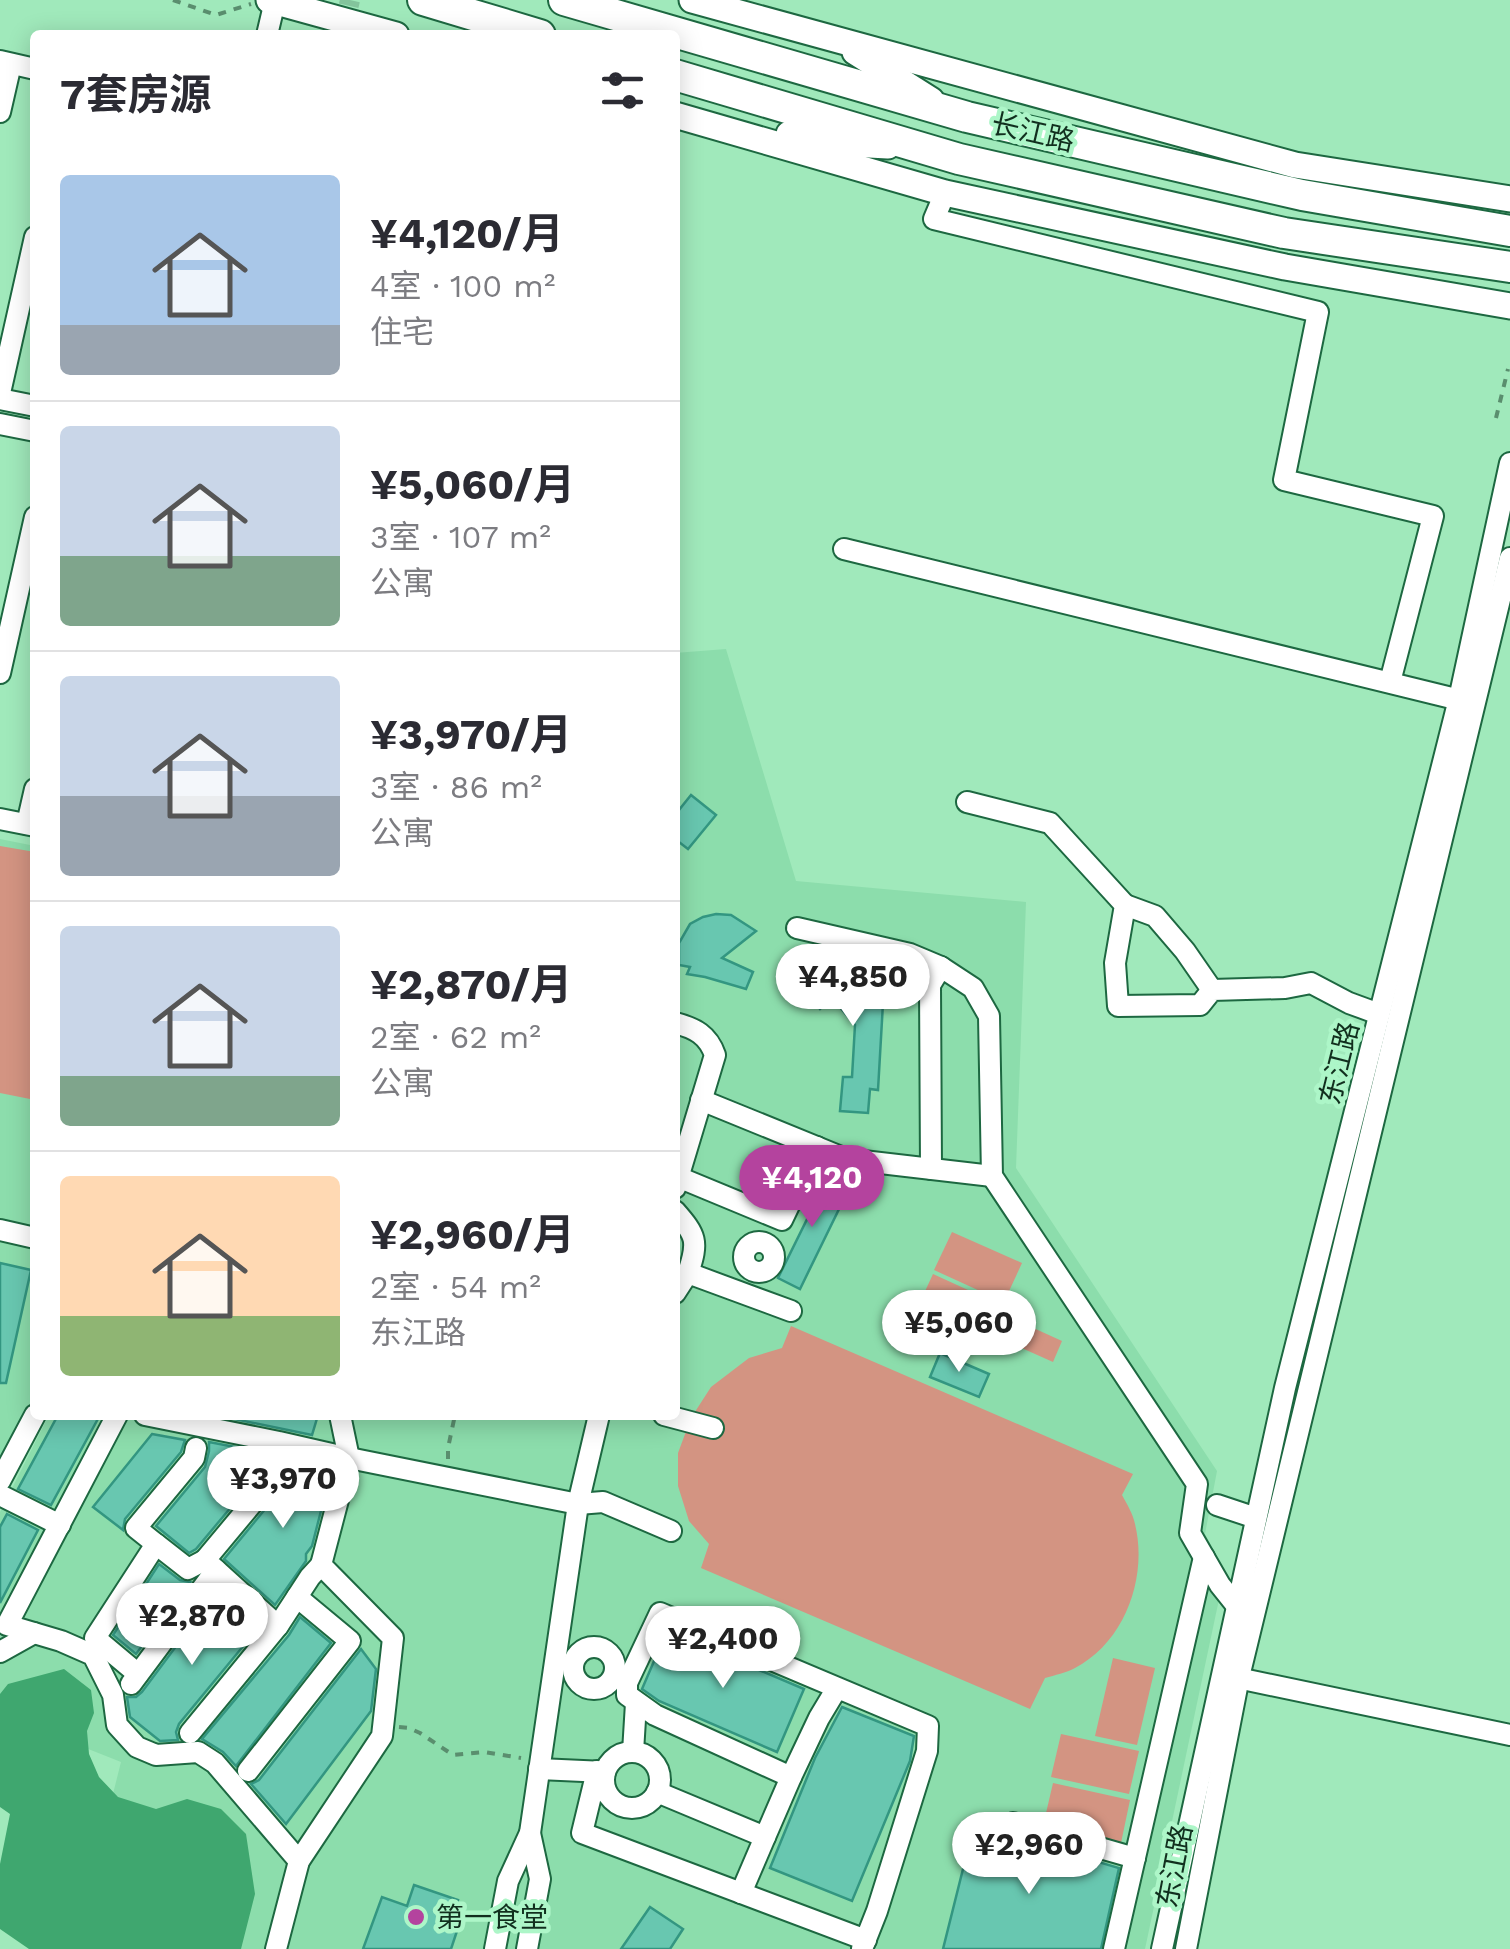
<!DOCTYPE html>
<html lang="zh">
<head>
<meta charset="utf-8">
<style>
	:root { --surface:#fff; --page:#f2f2f3; --text:#2b2b33; --muted:#7c7c81; --line:#e1e1e2; --accent:#b4439e }
	body { margin:0; font-family:"Work Sans","Noto Sans SC",sans-serif; background:var(--page); color:var(--text); height:100vh; display:flex; flex-direction:column; font-size:38px; white-space:nowrap }
	* { box-sizing:border-box; margin:0 }
	p { font-size:32px; color:var(--muted) }
	.icon { flex:none; width:55px; height:55px; fill:none; stroke:currentColor; stroke-width:2; stroke-linecap:round; stroke-linejoin:round }
	.map { position:relative; flex:1; overflow:hidden }
	.sheet { position:absolute; left:30px; top:30px; width:650px; height:1390px; display:flex; flex-direction:column; background:var(--surface); border-radius:10px; box-shadow:0 5px 25px #0003 }
	.sheet>* { flex:none }
	.price { position:absolute; translate:-50% -85px; padding:0 22px; border-radius:35px; background:#fff; color:#222; font-size:32px; line-height:65px; filter:drop-shadow(0 2px 5px #0008) }
	.price::after { content:''; position:absolute; left:50%; top:60px; width:30px; height:22px; margin-left:-15px; background:inherit; clip-path:polygon(0 0,100% 0,50% 100%) }
	.price.on { background:var(--accent); color:#fff }
	ul { padding:0; list-style:none }
	li { display:flex; align-items:center; gap:30px; height:250px; padding:0 30px }
	li+li { border-top:2px solid var(--line) }
	li span { display:grid; place-items:center; flex:none; width:280px; height:200px; border-radius:10px; color:#555 }
	li>.icon { margin-inline-start:auto }
	span .icon { width:120px; height:120px; fill:#fffc; stroke-width:1 }
	li b { font-size:42px }
	h2 { display:flex; justify-content:space-between; align-items:center; height:120px; padding:0 30px; font-size:42px }
	.map>svg:first-child { display:block }
	.built { fill:#8cddac }
	.green { fill:#d39482 }
	.water { fill:#3fa76f }
	.building { fill:#68c7b0; stroke:#339681; stroke-width:2.5 }
	.lines { fill:none; stroke-linecap:round; stroke-linejoin:round }
	.minor-tunnel { stroke:#83c49c; stroke-width:20; stroke-dasharray:20 10; stroke-linecap:butt }
	.minor-casing { stroke:#1d6841; stroke-width:24 }
	.major-casing { stroke:#1d6841; stroke-width:29 }
	.highway-casing { stroke:#1d6841; stroke-width:34 }
	.path { stroke:#5a8e6e; stroke-width:4; stroke-dasharray:8 8; stroke-linecap:butt }
	.minor { stroke:#fff; stroke-width:20 }
	.major { stroke:#fff; stroke-width:25 }
	.highway { stroke:#fff; stroke-width:30 }
	.poi-dot { fill:#b4439e; stroke:#adf6c8; stroke-width:4 }
	.labels { text-anchor:middle; stroke-width:9; stroke-linejoin:round; paint-order:stroke }
	.street-label { font-size:28px; fill:#112f1e; stroke:#adf6c8 }
	.poi-label { font-size:28px; fill:#112f1e; stroke:#adf6c8; text-anchor:start }
</style>
</head>
<body>
<div class="map">
<svg width="1510" height="1949" viewBox="0 0 1510 1949">
	<rect width="100%" height="100%" fill="#a0e9bb"/>
	<g class="built">
		<polygon points="726,649 796,881 1026,902 1016,1168 1217,1471 1205,1534 1225,1571 1145,1949 74,1949 121,1762 0,1714 0,1512 49,1415 675,1415 675,653"/>
		<polygon points="0,839 35,846 35,1415 0,1491"/>
	</g>
	<g class="green">
		<polygon points="0,846 35,852 35,1100 0,1093"/>
		<polygon points="952,1232 1022,1263 1004,1302 934,1270"/>
		<polygon points="933,1274 1003,1306 985,1345 915,1313"/>
		<polygon points="1018,1321 1062,1341 1053,1362 1008,1342"/>
		<path d="M791,1326L1133,1474L1122,1495C1127,1504 1133,1514 1135,1524C1148,1577 1125,1642 1075,1668C1066,1673 1055,1675 1045,1678L1030,1709L701,1568L709,1544L689,1521L678,1486V1453L691,1418L711,1387L749,1358L782,1348Z"/>
		<polygon points="1113,1658 1155,1668 1137,1745 1095,1736"/>
		<polygon points="1061,1734 1139,1751 1129,1794 1051,1777"/>
		<polygon points="1053,1783 1130,1800 1121,1843 1043,1826"/>
	</g>
	<polygon class="water" points="64,1669 91,1690 94,1713 87,1731 89,1754 99,1777 118,1797 156,1809 187,1799 221,1809 246,1834 255,1894 241,1949 29,1949 0,1929 0,1864 10,1814 0,1807 0,1694 8,1684"/>
	<g class="building">
		<polygon points="691,795 716,815 688,849 675,839 675,815"/>
		<polygon points="716,914 731,915 756,931 722,958 753,972 746,989 705,977 687,974 690,967 679,965 679,943 690,924 703,917"/>
		<polygon points="822,962 836,978 850,965 883,1003 878,1090 870,1089 868,1113 840,1111 843,1077 852,1077 855,1025 832,998 820,1009 798,983"/>
		<polygon points="824,1165 837,1170 827,1190 835,1197 832,1203 840,1207 800,1289 778,1278 813,1207 805,1203"/>
		<polygon points="0,1263 31,1270 6,1383 0,1383"/>
		<polygon points="940,1353 989,1374 979,1397 930,1377"/>
		<polygon points="58,1415 100,1415 51,1505 18,1489"/>
		<polygon points="215,1415 318,1415 312,1435"/>
		<polygon points="152,1434 185,1440 181,1452 125,1519 123,1530 93,1507"/>
		<polygon points="209,1442 261,1452 253,1481 196,1549 189,1553 156,1526 205,1467 209,1451"/>
		<polygon points="286,1458 332,1468 312,1546 306,1554 306,1561 275,1605 224,1559 276,1496"/>
		<polygon points="7,1514 38,1530 0,1603 0,1527"/>
		<polygon points="159,1564 180,1580 190,1582 136,1654 113,1635"/>
		<polygon points="218,1590 259,1627 179,1724 176,1732 178,1740 160,1741 130,1717 127,1697 136,1697 142,1692"/>
		<polygon points="300,1617 331,1643 236,1766 223,1752 202,1739 289,1635"/>
		<polygon points="667,1631 804,1689 777,1752 659,1701 642,1689"/>
		<polygon points="361,1649 376,1669 371,1711 286,1824 251,1784 259,1780"/>
		<polygon points="842,1707 914,1736 910,1761 852,1901 770,1868 815,1758"/>
		<polygon points="974,1825 1119,1868 1101,1949 943,1949"/>
		<polygon points="414,1885 458,1900 453,1916 461,1919 451,1949 363,1949 382,1897 407,1906"/>
		<polygon points="650,1907 683,1929 670,1949 621,1949"/>
	</g>
	<g class="lines">
		<polyline class="minor-tunnel" points="342,35 350,0"/>
		<defs>
			<g id="minor">
				<polyline points="267,35 275,1"/>
				<polyline points="0,61 35,69"/>
				<polyline points="0,112 11,64"/>
				<polyline points="945,193 934,219 1318,312 1284,480 1433,516 1390,682"/>
				<polyline points="0,393 35,237"/>
				<polyline points="0,399 35,406"/>
				<polyline points="0,424 35,431"/>
				<polyline points="844,549 1468,702"/>
				<polyline points="0,673 35,517"/>
				<polyline points="967,802 1050,823 1125,905 1115,963 1118,1006 1200,1005 1212,990 1285,988 1311,983 1349,1003 1379,1014"/>
				<polyline points="0,819 35,826"/>
				<polyline points="27,824 35,789"/>
				<polyline points="1125,905 1155,916 1185,951 1212,990"/>
				<polyline points="797,928 910,954 941,967"/>
				<path d="M675,1023C695,1028 708,1035 715,1055L675,1188"/>
				<polyline points="701,1100 846,1159 992,1176"/>
				<polyline points="931,1169 930,985 941,967 973,988 989,1016 992,1176 1197,1484 1190,1533 1220,1585 1236,1605"/>
				<polyline points="678,1177 782,1220 817,1147"/>
				<path d="M675,1211C696,1235 699,1241 688,1273"/>
				<polyline points="0,1230 35,1238"/>
				<circle cx="759" cy="1257" r="15"/>
				<polyline points="675,1293 688,1273 791,1311"/>
				<polyline points="117,1415 7,1625 61,1641 93,1655 113,1695 117,1725 137,1747 156,1755 198,1752 215,1763 299,1861"/>
				<polyline points="145,1415 279,1442 349,1458 340,1415"/>
				<polyline points="664,1415 713,1428"/>
				<polyline points="273,1459 265,1488 205,1560 278,1626 310,1577 321,1565"/>
				<polyline points="0,1481 35,1415"/>
				<polyline points="0,1495 60,1525"/>
				<polyline points="1217,1505 1256,1518"/>
				<polyline points="156,1544 188,1569 205,1560"/>
				<circle cx="594" cy="1668" r="21"/>
				<polyline points="0,1652 34,1633"/>
				<polyline points="138,1674 95,1638 156,1544 136,1528 194,1458 196,1448"/>
				<polyline points="1228,1676 1510,1735"/>
				<polyline points="131,1684 216,1570"/>
				<polyline points="837,1688 819,1718 791,1777 655,1715 627,1695 627,1683 660,1613 928,1726 927,1751 877,1911 862,1949"/>
				<polyline points="190,1733 278,1626"/>
				<polyline points="633,1752 636,1703"/>
				<circle cx="632" cy="1780" r="28"/>
				<polyline points="539,1769 605,1772"/>
				<polyline points="248,1771 350,1641 297,1597"/>
				<polyline points="597,1771 582,1833 866,1940"/>
				<polyline points="657,1792 765,1837 791,1777"/>
				<polyline points="1013,1823 1135,1858"/>
				<polyline points="741,1893 765,1837"/>
				<polyline points="276,1949 299,1861 382,1736 393,1638 321,1565 349,1458 578,1504 603,1502 671,1531"/>
				<polyline points="495,1949 508,1881 530,1833 578,1504 599,1415"/>
				<polyline points="527,1949 540,1879 530,1833"/>
				<polyline points="1114,1949 1204,1557"/>
				<polyline points="1162,1949 1285,1388 1459,699 1510,463"/>
				<polyline points="1186,1949 1239,1677 1510,558"/>
			</g>
			<g id="major">
				<polyline points="269,0 396,35"/>
				<polyline points="692,0 1295,165 1510,199"/>
				<polyline points="855,52 931,100"/>
				<polyline points="675,115 945,193 1285,267 1510,306"/>
				<polyline points="789,134 851,144 888,146"/>
			</g>
			<g id="highway">
				<polyline points="423,0 540,35"/>
				<polyline points="564,0 967,117 1302,195 1510,231"/>
				<polyline points="675,75 959,159 1284,233 1510,267"/>
			</g>
		</defs>
		<use href="#minor" class="minor-casing"/>
		<use href="#major" class="major-casing"/>
		<use href="#highway" class="highway-casing"/>
		<g class="path">
			<polyline points="173,0 216,15 251,4"/>
			<polyline points="1496,418 1508,369"/>
			<polyline points="448,1459 448,1448 455,1415"/>
			<polyline points="399,1727 409,1728 420,1733 453,1755 484,1752 521,1758"/>
		</g>
		<use href="#minor" class="minor"/>
		<use href="#major" class="major"/>
		<use href="#highway" class="highway"/>
	</g>
	<circle class="poi-dot" cx="416" cy="1917" r="10"/>
	<g class="labels">
		<g class="street-label">
			<text transform="translate(1033 132) rotate(13)" y="10">长江路</text>
			<text transform="translate(1339 1063) rotate(-76)" y="10">东江路</text>
			<text transform="translate(1174 1866) rotate(-79)" y="10">东江路</text>
		</g>
		<g class="poi-label">
			<text x="436" y="1927">第一食堂</text>
		</g>
	</g>
</svg>
<b class="price" style="left:853px;top:1029px">¥4,850</b>
<b class="price on" style="left:812px;top:1230px">¥4,120</b>
<b class="price" style="left:959px;top:1375px">¥5,060</b>
<b class="price" style="left:283px;top:1531px">¥3,970</b>
<b class="price" style="left:192px;top:1668px">¥2,870</b>
<b class="price" style="left:723px;top:1691px">¥2,400</b>
<b class="price" style="left:1029px;top:1897px">¥2,960</b>
<section class="sheet">
<h2>7套房源<svg class="icon" aria-label="filters" viewBox="0 0 24 24"><path d="M4 7h16M4 17h16"/><circle cx="9" cy="7" r="2"/><circle cx="15" cy="17" r="2"/></svg></h2>
<ul>
<li><span style="background:linear-gradient(#a9c7e8 75%,#9aa5b1 0)"><svg class="icon" aria-label="home" viewBox="0 0 24 24"><path d="M3 11l9-7 9 7M6 9v11h12V9"/></svg></span><div><b>¥4,120/月</b><p>4室 · 100 m²</p><p>住宅</p></div></li>
<li><span style="background:linear-gradient(#c9d6e8 65%,#7fa58c 0)"><svg class="icon" aria-label="home" viewBox="0 0 24 24"><path d="M3 11l9-7 9 7M6 9v11h12V9"/></svg></span><div><b>¥5,060/月</b><p>3室 · 107 m²</p><p>公寓</p></div></li>
<li><span style="background:linear-gradient(#c9d6e8 60%,#9aa5b1 0)"><svg class="icon" aria-label="home" viewBox="0 0 24 24"><path d="M3 11l9-7 9 7M6 9v11h12V9"/></svg></span><div><b>¥3,970/月</b><p>3室 · 86 m²</p><p>公寓</p></div></li>
<li><span style="background:linear-gradient(#c9d6e8 75%,#7fa58c 0)"><svg class="icon" aria-label="home" viewBox="0 0 24 24"><path d="M3 11l9-7 9 7M6 9v11h12V9"/></svg></span><div><b>¥2,870/月</b><p>2室 · 62 m²</p><p>公寓</p></div></li>
<li><span style="background:linear-gradient(#ffd9b3 70%,#8fb573 0)"><svg class="icon" aria-label="home" viewBox="0 0 24 24"><path d="M3 11l9-7 9 7M6 9v11h12V9"/></svg></span><div><b>¥2,960/月</b><p>2室 · 54 m²</p><p>东江路</p></div></li>
</ul>
</section>
</div>
</body>
</html>
